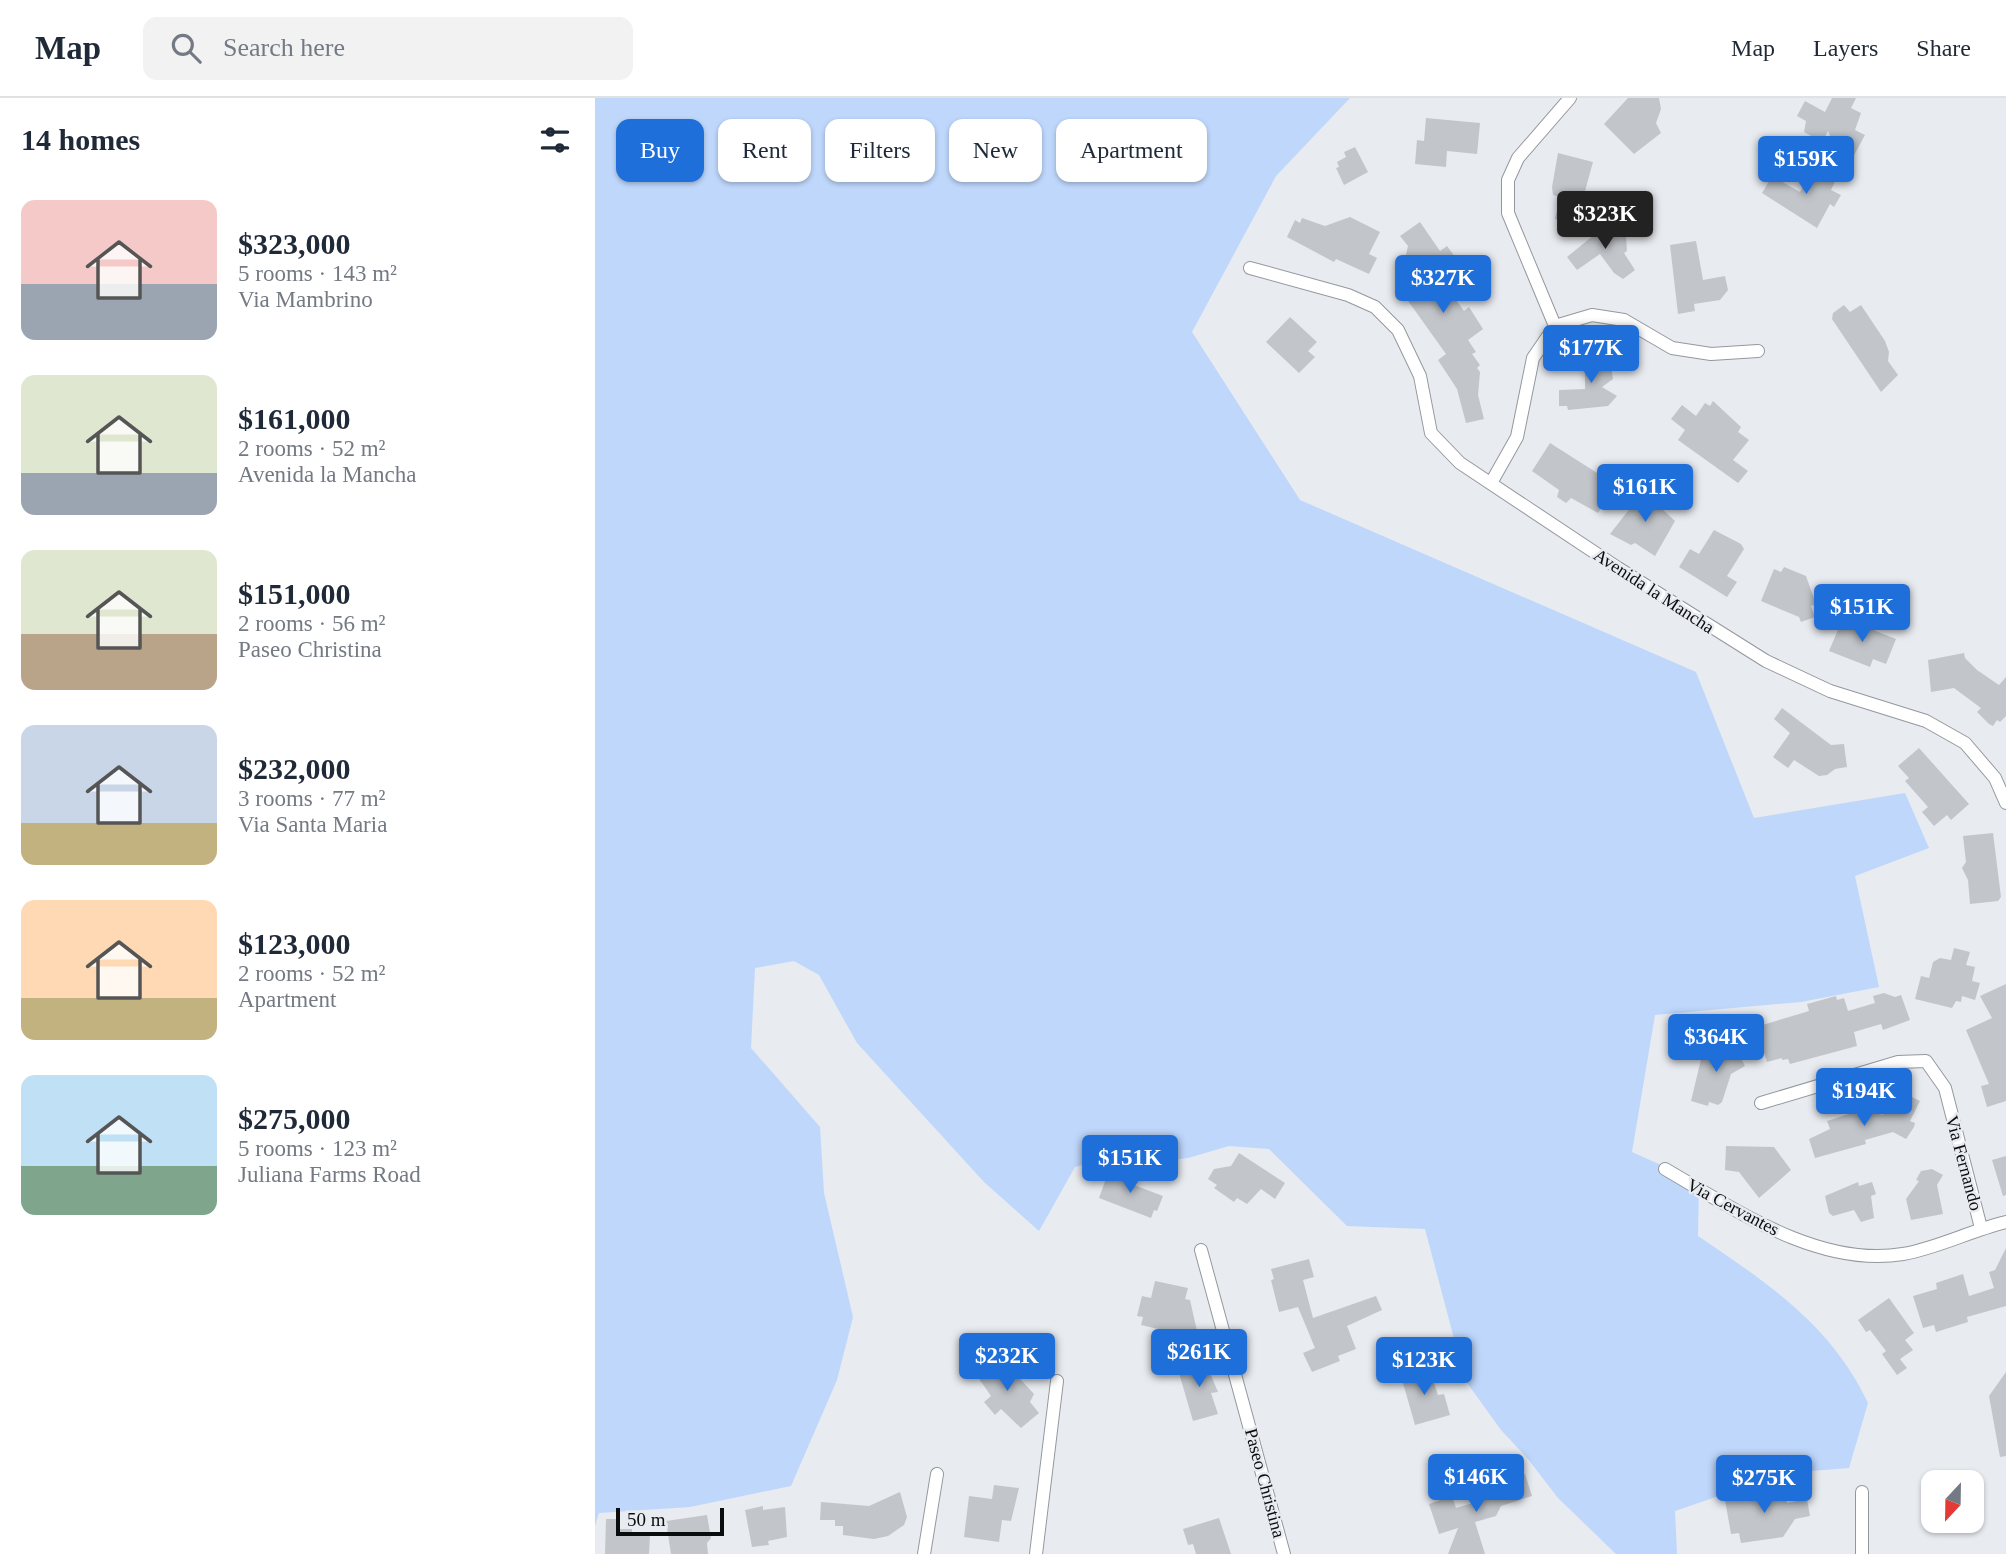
<!DOCTYPE html>
<html lang="en">
<head>
<meta charset="utf-8">
<style>
	:root { --surface:#fff; --page:#f2f2f3; --text:#1f2937; --muted:#747a83; --line:#e0e1e3; --accent:#1f6fda }
	body { margin:0; font-family:Georgia,serif; background:var(--page); color:var(--text); height:100vh; display:flex; flex-direction:column; font-size:26px; white-space:nowrap }
	* { box-sizing:border-box; margin:0 }
	p { font-size:23px; color:var(--muted) }
	.icon { flex:none; width:38px; height:38px; fill:none; stroke:currentColor; stroke-width:2; stroke-linecap:round; stroke-linejoin:round }
	.map { position:relative; flex:1; overflow:hidden }
	.details { display:flex; flex-direction:column; background:var(--surface); width:595px }
	.details>* { flex:none }
	.banner { position:absolute; left:21px; top:21px; width:665px; height:63px; display:flex; gap:14px }
	.needle { width:46px; rotate:202deg }
	.controls { position:absolute; left:1326px; top:1372px; display:grid; gap:14px }
	.controls a { display:grid; place-items:center; width:63px; height:63px; border-radius:14px; background:var(--surface); box-shadow:0 2px 5px #0004; font-size:35px }
	.scale { position:absolute; left:21px; bottom:18px; width:108px; box-sizing:border-box; padding-left:7px; border:4px solid #0b0c0e; border-top:0; font-size:19px; line-height:24px; white-space:nowrap; color:#0b0c0e; -webkit-text-stroke:5px #e8ebf0; paint-order:stroke }
	.price { position:absolute; translate:-50% -60px; padding:0 16px; border-radius:7px; background:var(--accent); color:#fff; font-size:23px; line-height:46px; filter:drop-shadow(0 2px 4px #0008) }
	.price::after { content:''; position:absolute; left:50%; top:42px; width:21px; height:16px; margin-left:-10px; background:inherit; clip-path:polygon(0 0,100% 0,50% 100%) }
	.price.selected { background:#222; color:#fff }
	ul { padding:0; list-style:none }
	li { display:flex; align-items:center; gap:21px; height:175px; padding:0 21px }
	li span { display:grid; place-items:center; flex:none; width:196px; height:140px; border-radius:14px; color:#555 }
	li>.icon { margin-inline-start:auto }
	span .icon { width:84px; height:84px; fill:#fffc; stroke-width:1 }
	li b { font-size:30px }
	h2 { display:flex; justify-content:space-between; align-items:center; height:84px; padding:0 21px; font-size:30px }
	.chip { padding:0 24px; border-radius:14px; background:var(--surface); box-shadow:0 2px 5px #0004; font-size:24px; line-height:63px }
	.chip.selected { background:var(--accent); color:#fff }
	header { display:flex; align-items:center; gap:42px; box-sizing:border-box; height:98px; padding:0 35px; background:var(--surface); border-bottom:2px solid var(--line) }
	header strong { font-size:33px }
	nav { display:flex; gap:38px; margin-inline-start:auto; font-size:24px }
	.search { width:490px; height:63px; background:var(--page); display:flex; align-items:center; gap:18px; box-sizing:border-box; padding:0 24px; border-radius:14px; color:var(--muted); font-size:26px }
	main { display:flex; flex:1; min-height:0 }
	.map>svg:first-child { display:block }
	.green { fill:#bed7fb }
	.building { fill:#c2c6cb }
	.lines { fill:none; stroke-linecap:round; stroke-linejoin:round }
	.street-casing { stroke:#94989d; stroke-width:14 }
	.street { stroke:#fff; stroke-width:12 }
	.labels { text-anchor:middle; stroke-width:5; stroke-linejoin:round; paint-order:stroke }
	.street-label { font-size:18px; fill:#0b0c0e; stroke:#e8ebf0 }
</style>
</head>
<body>
<header>
<strong>Map</strong>
<div class="search"><svg class="icon" aria-label="search" viewBox="0 0 24 24"><circle cx="10" cy="10" r="6"/><path d="M15 15l6 6"/></svg>Search here</div>
<nav><a>Map</a><a>Layers</a><a>Share</a></nav>
</header>
<main>
<section class="details">
<h2>14 homes<svg class="icon" aria-label="filters" viewBox="0 0 24 24"><path d="M4 7h16M4 17h16"/><circle cx="9" cy="7" r="2"/><circle cx="15" cy="17" r="2"/></svg></h2>
<ul>
<li><span style="background:linear-gradient(#f6c9c9 60%,#9aa5b1 0)"><svg class="icon" aria-label="home" viewBox="0 0 24 24"><path d="M3 11l9-7 9 7M6 9v11h12V9"/></svg></span><div><b>$323,000</b><p>5 rooms · 143 m²</p><p>Via Mambrino</p></div></li>
<li><span style="background:linear-gradient(#dfe7d0 70%,#9aa5b1 0)"><svg class="icon" aria-label="home" viewBox="0 0 24 24"><path d="M3 11l9-7 9 7M6 9v11h12V9"/></svg></span><div><b>$161,000</b><p>2 rooms · 52 m²</p><p>Avenida la Mancha</p></div></li>
<li><span style="background:linear-gradient(#dfe7d0 60%,#b9a48a 0)"><svg class="icon" aria-label="home" viewBox="0 0 24 24"><path d="M3 11l9-7 9 7M6 9v11h12V9"/></svg></span><div><b>$151,000</b><p>2 rooms · 56 m²</p><p>Paseo Christina</p></div></li>
<li><span style="background:linear-gradient(#c9d6e8 70%,#c2b280 0)"><svg class="icon" aria-label="home" viewBox="0 0 24 24"><path d="M3 11l9-7 9 7M6 9v11h12V9"/></svg></span><div><b>$232,000</b><p>3 rooms · 77 m²</p><p>Via Santa Maria</p></div></li>
<li><span style="background:linear-gradient(#ffd9b3 70%,#c2b280 0)"><svg class="icon" aria-label="home" viewBox="0 0 24 24"><path d="M3 11l9-7 9 7M6 9v11h12V9"/></svg></span><div><b>$123,000</b><p>2 rooms · 52 m²</p><p>Apartment</p></div></li>
<li><span style="background:linear-gradient(#bfe0f5 65%,#7fa58c 0)"><svg class="icon" aria-label="home" viewBox="0 0 24 24"><path d="M3 11l9-7 9 7M6 9v11h12V9"/></svg></span><div><b>$275,000</b><p>5 rooms · 123 m²</p><p>Juliana Farms Road</p></div></li>
</ul>
</section>
<div class="map">
<svg width="1411" height="1456" viewBox="0 0 1411 1456">
	<rect width="100%" height="100%" fill="#e8ebf0"/>
	<path class="green" d="M0,0H755L681,78L597,234L705,402L1101,574L1159,720L1310,695L1334,750L1260,778L1284,889L1206,904L1060,917L1037,1054L1104,1084L1103,1138C1172,1185 1236,1226 1273,1305L1254,1370L1191,1375L1080,1413L1082,1456H1021L963,1400L933,1361L906,1332L870,1282L830,1131L752,1128L674,1051L634,1048L593,1060L541,1066L514,1060L480,1069L444,1133L389,1084L262,945L224,877L199,863L160,870L156,950L225,1029L229,1095L258,1219L242,1282L196,1388L95,1409L4,1415L0,1428Z"/>
	<g class="building">
		<polygon points="1033,0 1064,0 1066,11 1061,25 1066,35 1039,56 1009,26"/>
		<polygon points="1237,0 1261,0 1256,10 1266,15 1260,32 1270,37 1258,59 1241,50 1233,33 1227,44 1209,34 1211,23 1202,18 1210,3 1230,14"/>
		<polygon points="831,20 885,25 882,56 852,53 851,69 820,66 822,42 829,43"/>
		<polygon points="760,49 773,74 749,87 741,70 744,69 742,64 751,59 749,54"/>
		<polygon points="963,55 998,64 981,126 960,121 965,99 958,97 957,89"/>
		<polygon points="1221,67 1243,77 1236,92 1246,97 1239,109 1235,106 1222,130 1167,95 1177,78 1205,94"/>
		<polygon points="755,119 785,134 774,156 782,160 774,176 741,161 739,164 692,139 700,122 705,125 707,120 730,128"/>
		<polygon points="825,124 845,153 852,148 863,163 848,174 857,187 853,191 869,213 874,209 888,231 873,242 881,254 877,256 885,267 882,270 885,274 883,297 889,321 871,325 862,291 843,262 851,256 806,193 809,191 804,183 813,177 808,170 813,148 805,138"/>
		<polygon points="1015,124 1021,126 1031,139 1032,153 1029,155 1040,172 1028,181 1019,175 1005,156 982,172 972,159"/>
		<polygon points="1101,143 1108,182 1130,178 1133,192 1125,202 1099,206 1100,213 1083,216 1075,147"/>
		<polygon points="1249,207 1255,214 1266,207 1290,243 1294,254 1293,263 1303,277 1286,294 1237,221 1238,215"/>
		<polygon points="695,219 722,244 713,253 720,259 704,275 671,244"/>
		<polygon points="985,255 1014,256 1018,281 1007,289 1022,298 1013,308 973,312 972,308 964,308 964,292 990,291 990,267 986,267"/>
		<polygon points="1118,303 1146,329 1143,334 1154,342 1138,362 1153,373 1143,385 1083,342 1090,332 1076,321 1087,307 1101,318 1110,305 1115,308"/>
		<polygon points="955,345 1021,387 1003,415 976,400 971,405 962,399 964,392 937,373"/>
		<polygon points="1068,391 1069,402 1065,409 1080,423 1060,458 1040,445 1036,447 1015,436 1043,400 1051,404 1057,395"/>
		<polygon points="1119,432 1146,446 1149,451 1132,478 1142,484 1132,499 1084,469 1095,451 1104,456"/>
		<polygon points="1189,469 1211,478 1221,506 1216,508 1220,519 1206,524 1204,519 1166,503 1179,471 1186,474"/>
		<polygon points="1248,520 1301,541 1291,566 1278,561 1275,569 1234,553"/>
		<polygon points="1369,555 1370,560 1382,572 1404,587 1411,579 1411,618 1405,624 1402,622 1398,628 1394,626 1382,614 1386,610 1359,590 1336,594 1333,562"/>
		<polygon points="1187,610 1236,647 1249,646 1252,669 1240,671 1232,677 1224,678 1199,662 1193,670 1178,659 1195,635 1179,621"/>
		<polygon points="1324,650 1374,706 1356,722 1352,717 1339,728 1327,714 1333,709 1310,683 1314,680 1303,668"/>
		<polygon points="1398,735 1406,799 1403,803 1375,806 1373,782 1367,770 1371,764 1368,738"/>
		<polygon points="1359,850 1375,854 1371,867 1380,869 1377,883 1385,885 1380,902 1367,898 1366,904 1361,903 1357,910 1320,901 1326,878 1334,880 1338,864 1345,860 1356,862"/>
		<polygon points="1411,886 1411,1003 1392,1009 1386,988 1394,986 1371,932 1397,920 1385,898"/>
		<polygon points="1289,895 1300,899 1306,897 1315,922 1288,932 1286,926 1259,934 1262,948 1195,966 1193,961 1187,962 1187,960 1172,964 1161,929 1214,913 1212,906 1241,898 1242,902 1249,900 1253,913 1280,905 1278,898"/>
		<polygon points="1137,942 1150,968 1136,976 1127,1004 1123,1007 1114,1004 1113,1008 1096,1003 1109,949 1118,952"/>
		<polygon points="1311,996 1325,1003 1315,1023 1320,1025 1319,1029 1311,1041 1298,1034 1270,1042 1271,1046 1220,1060 1214,1041 1235,1031 1232,1023 1260,1014 1261,1017 1284,1010 1286,1017 1302,1012"/>
		<polygon points="1131,1048 1179,1049 1196,1072 1164,1100 1144,1074 1130,1072"/>
		<polygon points="644,1055 690,1085 680,1101 666,1091 652,1106 642,1100 639,1104 619,1090 622,1087 613,1081 619,1071 636,1068"/>
		<polygon points="1411,1058 1411,1097 1408,1098 1397,1062"/>
		<polygon points="515,1070 525,1074 523,1081 568,1098 562,1113 559,1112 556,1120 504,1100"/>
		<polygon points="1337,1071 1348,1077 1342,1087 1348,1116 1316,1122 1311,1101 1324,1083 1321,1082 1326,1073"/>
		<polygon points="1263,1084 1264,1088 1277,1084 1281,1096 1276,1098 1279,1120 1266,1124 1259,1112 1238,1118 1234,1115 1230,1098"/>
		<polygon points="1411,1150 1411,1208 1372,1219 1373,1224 1341,1234 1339,1227 1328,1230 1318,1198 1342,1191 1341,1185 1368,1176 1374,1198 1399,1190 1394,1174 1400,1172"/>
		<polygon points="714,1161 719,1179 708,1182 718,1220 781,1198 787,1212 752,1228 761,1251 743,1258 745,1263 717,1274 708,1255 720,1250 703,1209 684,1214 676,1182 679,1181 676,1171"/>
		<polygon points="560,1183 593,1190 590,1201 595,1202 602,1233 577,1238 576,1234 546,1227 548,1219 542,1218 547,1198 556,1200"/>
		<polygon points="1294,1200 1319,1235 1310,1242 1318,1252 1305,1261 1312,1270 1302,1277 1287,1256 1291,1253 1275,1232 1271,1234 1263,1222"/>
		<polygon points="398,1259 409,1271 413,1268 439,1296 435,1304 444,1315 426,1330 406,1311 400,1317 389,1304 396,1298 380,1275"/>
		<polygon points="609,1261 623,1294 616,1295 623,1316 598,1323 582,1268"/>
		<polygon points="834,1270 843,1297 849,1296 855,1317 820,1327 806,1278"/>
		<polygon points="1411,1274 1411,1358 1405,1359 1394,1298"/>
		<polygon points="930,1376 937,1398 906,1408 901,1418 880,1424 890,1456 853,1456 863,1430 844,1436 834,1406 857,1398 861,1410 888,1402 893,1393 892,1388"/>
		<polygon points="399,1387 424,1390 416,1423 407,1422 404,1444 369,1439 374,1398 397,1401"/>
		<polygon points="1188,1389 1192,1405 1212,1401 1215,1418 1200,1421 1188,1439 1146,1445 1144,1435 1136,1436 1130,1402"/>
		<polygon points="305,1394 312,1419 309,1427 293,1438 279,1441 248,1437 248,1428 240,1428 240,1422 225,1422 226,1404 274,1408"/>
		<polygon points="168,1408 168,1412 190,1409 192,1439 173,1443 174,1447 157,1449 150,1412"/>
		<polygon points="112,1417 116,1440 112,1445 113,1456 76,1456 71,1423"/>
		<polygon points="624,1420 636,1456 601,1456 598,1446 593,1447 588,1431"/>
		<polygon points="11,1421 25,1421 25,1431 37,1431 37,1435 55,1436 54,1456 10,1456"/>
	</g>
	<g class="lines">
		<defs>
			<g id="street">
				<polyline points="655,170 753,197 780,209 803,232 825,278 836,335 865,365 1023,470 1171,563 1235,593 1331,623 1370,645 1400,680 1411,705"/>
				<polyline points="960,228 913,115 913,82 923,60 975,0"/>
				<polyline points="896,385 922,339 938,260 960,228 997,217 1029,222 1077,250 1116,256 1163,253"/>
				<polyline points="1166,1005 1303,964 1331,963 1350,990 1386,1130"/>
				<path d="M1070,1071C1139,1111 1224,1170 1308,1156C1343,1150 1377,1132 1411,1124"/>
				<polyline points="606,1152 689,1456"/>
				<polyline points="1267,1394 1267,1456"/>
				<polyline points="329,1456 342,1376"/>
				<polyline points="441,1456 462,1283"/>
			</g>
		</defs>
		<use href="#street" class="street-casing"/>
		<use href="#street" class="street"/>
	</g>
	<g class="labels">
		<g class="street-label">
			<text transform="translate(1059 493) rotate(33)" y="6">Avenida la Mancha</text>
			<text transform="translate(1369 1065) rotate(75)" y="6">Via Fernando</text>
			<text transform="translate(1138 1109) rotate(28)" y="6">Via Cervantes</text>
			<text transform="translate(670 1385) rotate(75)" y="6">Paseo Christina</text>
		</g>
	</g>
</svg>
<div class="controls">
<a><svg class="needle" viewBox="-14 -14 28 28"><path d="M0-13l5 13h-10z" fill="#e53935"/><path d="M0 13l5-13h-10z" fill="#747a83"/></svg></a>
</div>
<div class="scale">50 m</div>
<b class="price" style="left:1211px;top:98px">$159K</b>
<b class="price selected" style="left:1010px;top:153px">$323K</b>
<b class="price" style="left:848px;top:217px">$327K</b>
<b class="price" style="left:996px;top:287px">$177K</b>
<b class="price" style="left:1050px;top:426px">$161K</b>
<b class="price" style="left:1267px;top:546px">$151K</b>
<b class="price" style="left:1121px;top:976px">$364K</b>
<b class="price" style="left:1269px;top:1030px">$194K</b>
<b class="price" style="left:535px;top:1097px">$151K</b>
<b class="price" style="left:604px;top:1291px">$261K</b>
<b class="price" style="left:412px;top:1295px">$232K</b>
<b class="price" style="left:829px;top:1299px">$123K</b>
<b class="price" style="left:881px;top:1416px">$146K</b>
<b class="price" style="left:1169px;top:1417px">$275K</b>
<div class="banner">
<a class="chip selected">Buy</a>
<a class="chip">Rent</a>
<a class="chip">Filters</a>
<a class="chip">New</a>
<a class="chip">Apartment</a>
</div>
</div>
</main>
</body>
</html>
